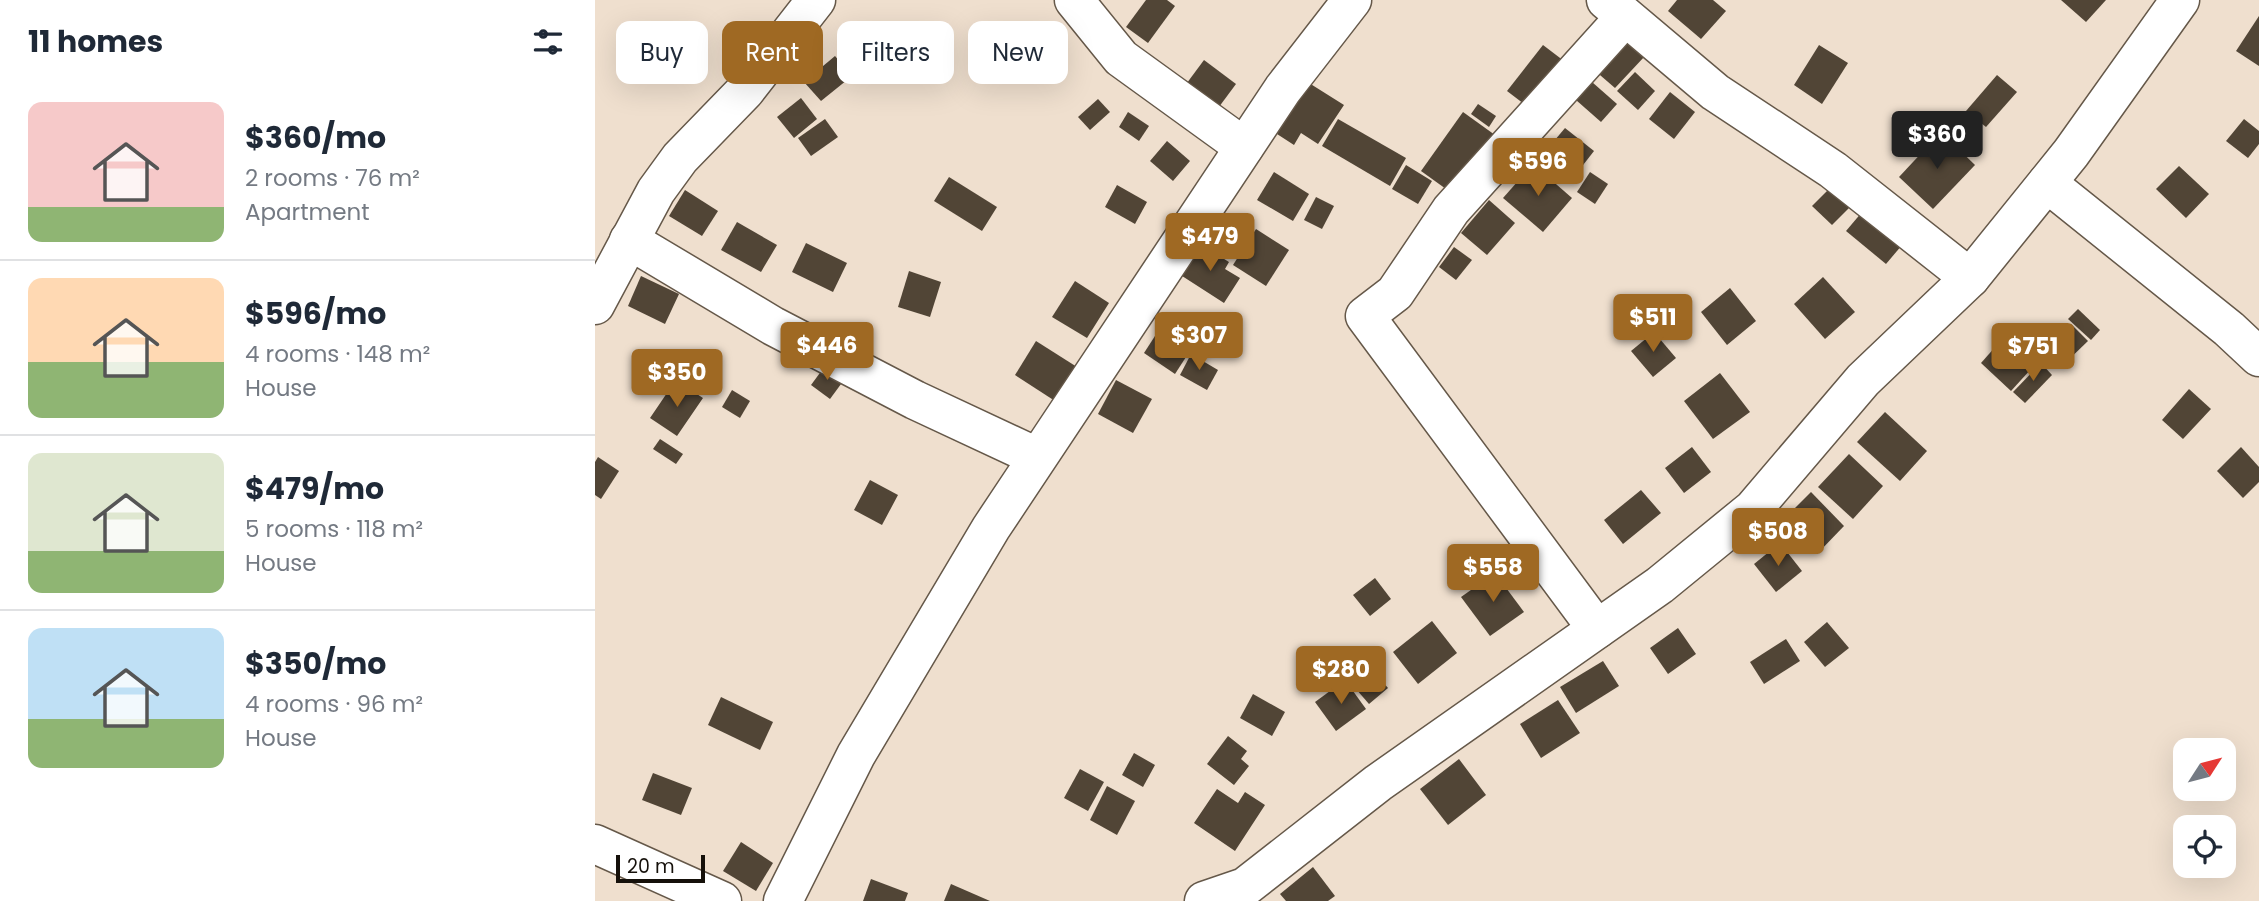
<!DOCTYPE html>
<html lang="en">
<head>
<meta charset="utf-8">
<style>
	:root { --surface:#fff; --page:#f2f2f3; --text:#1f2937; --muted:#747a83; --line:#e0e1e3; --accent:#9f6923 }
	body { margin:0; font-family:Poppins,sans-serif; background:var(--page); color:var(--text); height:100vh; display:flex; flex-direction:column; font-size:26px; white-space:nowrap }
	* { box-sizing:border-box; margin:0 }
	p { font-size:23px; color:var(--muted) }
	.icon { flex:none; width:38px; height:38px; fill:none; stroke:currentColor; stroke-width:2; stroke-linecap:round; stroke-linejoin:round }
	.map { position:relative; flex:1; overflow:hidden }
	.sheet { display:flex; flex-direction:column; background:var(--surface); width:595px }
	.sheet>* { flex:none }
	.guide { position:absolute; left:21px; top:21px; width:665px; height:63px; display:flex; gap:14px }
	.needle { width:46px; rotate:54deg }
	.controls { position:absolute; left:1578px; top:738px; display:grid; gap:14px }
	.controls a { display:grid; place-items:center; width:63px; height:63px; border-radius:14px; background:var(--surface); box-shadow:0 7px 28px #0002; font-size:35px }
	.scale { position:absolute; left:21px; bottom:18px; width:89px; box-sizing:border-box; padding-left:7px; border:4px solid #15100a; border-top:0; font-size:19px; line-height:24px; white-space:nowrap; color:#15100a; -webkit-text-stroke:5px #fff; paint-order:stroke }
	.price { position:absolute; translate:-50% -60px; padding:0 16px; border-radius:7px; background:var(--accent); color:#fff; font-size:23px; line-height:46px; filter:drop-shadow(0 2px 4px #0008) }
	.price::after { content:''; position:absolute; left:50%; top:42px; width:21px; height:16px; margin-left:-10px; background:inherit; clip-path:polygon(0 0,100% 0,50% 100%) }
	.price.selected { background:#222; color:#fff }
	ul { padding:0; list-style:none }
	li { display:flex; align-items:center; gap:21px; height:175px; padding:0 28px }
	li+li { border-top:2px solid var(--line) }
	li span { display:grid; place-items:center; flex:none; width:196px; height:140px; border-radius:14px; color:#555 }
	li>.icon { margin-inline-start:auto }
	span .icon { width:84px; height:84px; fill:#fffc; stroke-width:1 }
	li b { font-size:30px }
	h2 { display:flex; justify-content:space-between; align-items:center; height:84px; padding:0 28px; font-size:30px }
	.tag { padding:0 24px; border-radius:14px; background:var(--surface); box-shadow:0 7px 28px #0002; font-size:24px; line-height:63px }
	.tag.selected { background:var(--accent); color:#fff }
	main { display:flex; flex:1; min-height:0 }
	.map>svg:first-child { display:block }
	.building { fill:#514536 }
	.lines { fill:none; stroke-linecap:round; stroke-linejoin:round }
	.minor-casing { stroke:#655849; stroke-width:41 }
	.minor { stroke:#fff; stroke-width:38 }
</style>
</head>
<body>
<main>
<section class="sheet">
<h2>11 homes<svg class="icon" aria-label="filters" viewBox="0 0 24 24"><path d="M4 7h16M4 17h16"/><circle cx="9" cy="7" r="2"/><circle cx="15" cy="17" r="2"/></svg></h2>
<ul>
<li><span style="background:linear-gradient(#f6c9c9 75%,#8fb573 0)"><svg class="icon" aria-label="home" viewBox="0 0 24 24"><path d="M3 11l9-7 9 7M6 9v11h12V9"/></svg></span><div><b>$360/mo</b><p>2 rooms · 76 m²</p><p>Apartment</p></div></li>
<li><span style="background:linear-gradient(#ffd9b3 60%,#8fb573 0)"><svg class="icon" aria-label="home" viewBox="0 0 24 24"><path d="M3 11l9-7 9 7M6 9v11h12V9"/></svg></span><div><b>$596/mo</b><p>4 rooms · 148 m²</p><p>House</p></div></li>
<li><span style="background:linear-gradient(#dfe7d0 70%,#8fb573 0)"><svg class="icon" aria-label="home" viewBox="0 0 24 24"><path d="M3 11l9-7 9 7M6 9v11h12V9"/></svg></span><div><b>$479/mo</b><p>5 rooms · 118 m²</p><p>House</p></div></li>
<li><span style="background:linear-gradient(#bfe0f5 65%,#8fb573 0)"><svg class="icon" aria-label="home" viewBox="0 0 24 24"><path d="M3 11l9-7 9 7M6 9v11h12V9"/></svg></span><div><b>$350/mo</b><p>4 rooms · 96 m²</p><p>House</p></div></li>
</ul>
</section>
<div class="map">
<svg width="1664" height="901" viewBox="0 0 1664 901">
	<rect width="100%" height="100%" fill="#efdfce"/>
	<g class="building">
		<polygon points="551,0 572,0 580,6 553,43 531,27"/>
		<polygon points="1082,0 1118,0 1131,11 1106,39 1073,11"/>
		<polygon points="1466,0 1511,0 1491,22"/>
		<polygon points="1664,16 1664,66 1641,51"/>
		<polygon points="1028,36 1050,56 1020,88 998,69"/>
		<polygon points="948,45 969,61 933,107 912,91"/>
		<polygon points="1224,45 1253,63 1227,104 1199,85"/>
		<polygon points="240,56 257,76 226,101 209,82"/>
		<polygon points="609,60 641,84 618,115 586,91"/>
		<polygon points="1040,72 1060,91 1043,110 1022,91"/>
		<polygon points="1402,75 1422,92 1391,127 1371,111"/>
		<polygon points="997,82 1022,104 1006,122 981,100"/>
		<polygon points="714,83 749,105 723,144 706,133 699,145 682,134"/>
		<polygon points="1075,92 1100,112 1079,139 1054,119"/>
		<polygon points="206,98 222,119 199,138 182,117"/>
		<polygon points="503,99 515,112 495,130 483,117"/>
		<polygon points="883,104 901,116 894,127 876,114"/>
		<polygon points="533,112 554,126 544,141 524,127"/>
		<polygon points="868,112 900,135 858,194 826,171"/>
		<polygon points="230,119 243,137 216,156 203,138"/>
		<polygon points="743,119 811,158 795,186 727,146"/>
		<polygon points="1649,119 1664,131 1664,144 1653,158 1631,141"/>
		<polygon points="970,128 999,151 974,183 944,159"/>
		<polygon points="1346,132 1380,165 1338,209 1304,177"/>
		<polygon points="572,141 595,161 578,181 555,161"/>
		<polygon points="938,164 977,198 948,232 908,198"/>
		<polygon points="811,165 837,181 823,204 797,189"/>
		<polygon points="1584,166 1614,194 1591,218 1561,189"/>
		<polygon points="679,172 714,194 698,221 662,200"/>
		<polygon points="995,172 1013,184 1000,204 982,192"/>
		<polygon points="354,177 402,207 387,231 339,201"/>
		<polygon points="1239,184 1259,203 1237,225 1217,206"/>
		<polygon points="522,185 552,202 540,224 510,207"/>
		<polygon points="90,190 123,211 107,236 74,216"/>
		<polygon points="721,197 739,206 727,229 709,220"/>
		<polygon points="894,200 920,223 892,255 866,233"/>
		<polygon points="1273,205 1313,238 1291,264 1251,231"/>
		<polygon points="142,222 182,245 166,272 126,250"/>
		<polygon points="661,229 694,250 671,286 638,265"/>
		<polygon points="211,243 252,263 238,292 197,272"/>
		<polygon points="603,243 634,262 630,269 645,278 629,303 584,274"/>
		<polygon points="859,247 877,260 861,280 844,267"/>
		<polygon points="314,271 346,282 335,317 303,307"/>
		<polygon points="46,276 84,294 70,324 33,306"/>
		<polygon points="1228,277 1260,312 1230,339 1199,304"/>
		<polygon points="480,281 514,303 492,338 457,317"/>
		<polygon points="1135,288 1161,321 1132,345 1106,312"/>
		<polygon points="1483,309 1505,330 1496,340 1473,319"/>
		<polygon points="569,322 600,343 580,374 549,353"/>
		<polygon points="1476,324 1493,341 1465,368 1448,351"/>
		<polygon points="1417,328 1448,356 1416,391 1386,363"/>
		<polygon points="1059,332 1081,358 1058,377 1036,351"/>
		<polygon points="441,341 482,367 460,401 420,375"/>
		<polygon points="596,354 623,370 612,390 585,375"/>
		<polygon points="1446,363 1457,375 1430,403 1418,392"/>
		<polygon points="230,366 249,380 235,399 216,385"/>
		<polygon points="1125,373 1155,412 1118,439 1089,401"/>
		<polygon points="521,380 557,399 538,433 503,414"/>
		<polygon points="85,383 108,398 82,436 55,418 72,393 76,396"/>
		<polygon points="1594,389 1616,409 1588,439 1567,420"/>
		<polygon points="137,390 155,401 145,418 127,407"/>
		<polygon points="1290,412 1332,451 1305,481 1262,442"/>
		<polygon points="65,439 88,454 81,464 58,449"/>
		<polygon points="1097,447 1116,472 1089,493 1070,468"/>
		<polygon points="1646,447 1664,467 1664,482 1648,498 1622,471"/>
		<polygon points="1254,454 1288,486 1258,519 1223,487"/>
		<polygon points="3,457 24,471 6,499 0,495 0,462"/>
		<polygon points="275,480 303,495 287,525 259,510"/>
		<polygon points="1046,490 1066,513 1028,544 1009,520"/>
		<polygon points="1216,492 1249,526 1222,554 1188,520"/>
		<polygon points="1185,543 1207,571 1181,592 1159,564"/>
		<polygon points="900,573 929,612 895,636 866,597"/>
		<polygon points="780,578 796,599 775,616 758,595"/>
		<polygon points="837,621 862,653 823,684 798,652"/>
		<polygon points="1232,622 1254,648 1230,667 1209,642"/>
		<polygon points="1083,628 1101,654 1073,674 1055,648"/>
		<polygon points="1191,639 1205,661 1169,684 1155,662"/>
		<polygon points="1008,661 1024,686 981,713 965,687"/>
		<polygon points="780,673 793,688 774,704 761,689"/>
		<polygon points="750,680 771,709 741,731 720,702"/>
		<polygon points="658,694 690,712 677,736 645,718"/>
		<polygon points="126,697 178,722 165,750 113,725"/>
		<polygon points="963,700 985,733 946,758 925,724"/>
		<polygon points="633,736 652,751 646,759 654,766 639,785 612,764"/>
		<polygon points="539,753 560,765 548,787 527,775"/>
		<polygon points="864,759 891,795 853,825 825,789"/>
		<polygon points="485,769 509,782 493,811 469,798"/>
		<polygon points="58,773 97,788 86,815 47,800"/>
		<polygon points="512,786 540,801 522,835 495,820"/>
		<polygon points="622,789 643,803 650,792 670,805 640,851 599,823"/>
		<polygon points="146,842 178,863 161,891 128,871"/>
		<polygon points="718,867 740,896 733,901 691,901 685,894"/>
		<polygon points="276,879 313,893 310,901 268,901"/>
		<polygon points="356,884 395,901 349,901"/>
	</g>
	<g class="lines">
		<defs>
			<g id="minor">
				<polyline points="479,0 526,58 649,147"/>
				<polyline points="1011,0 1120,92 1238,170 1375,278"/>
				<polyline points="1452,183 1634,329 1664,357"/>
				<polyline points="34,240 178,326 320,400 442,457"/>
				<polyline points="0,305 61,191 85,158 150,91 221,0"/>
				<polyline points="1002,629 770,316 800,293 856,210 1030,17"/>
				<polyline points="0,844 127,901"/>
				<polyline points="188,901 261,755 396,528 688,89 757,0"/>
				<polyline points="609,901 650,887 783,783 1065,585 1158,509 1268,380 1375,278 1476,153 1585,0"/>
			</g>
		</defs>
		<use href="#minor" class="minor-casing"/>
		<use href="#minor" class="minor"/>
	</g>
</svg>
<div class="controls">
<a><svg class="needle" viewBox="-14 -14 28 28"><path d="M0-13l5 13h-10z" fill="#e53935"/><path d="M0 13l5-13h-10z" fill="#747a83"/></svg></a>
<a><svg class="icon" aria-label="locate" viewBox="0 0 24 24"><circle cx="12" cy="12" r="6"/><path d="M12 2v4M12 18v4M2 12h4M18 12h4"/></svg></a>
</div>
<div class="scale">20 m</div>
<b class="price selected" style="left:1342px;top:171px">$360</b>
<b class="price" style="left:943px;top:198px">$596</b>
<b class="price" style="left:615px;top:273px">$479</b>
<b class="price" style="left:1058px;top:354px">$511</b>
<b class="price" style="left:604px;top:372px">$307</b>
<b class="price" style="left:232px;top:382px">$446</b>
<b class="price" style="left:1438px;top:383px">$751</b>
<b class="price" style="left:82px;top:409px">$350</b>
<b class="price" style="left:1183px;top:568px">$508</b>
<b class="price" style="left:898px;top:604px">$558</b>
<b class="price" style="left:746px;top:706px">$280</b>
<div class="guide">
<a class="tag">Buy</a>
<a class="tag selected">Rent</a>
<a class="tag">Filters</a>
<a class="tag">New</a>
</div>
</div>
</main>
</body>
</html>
